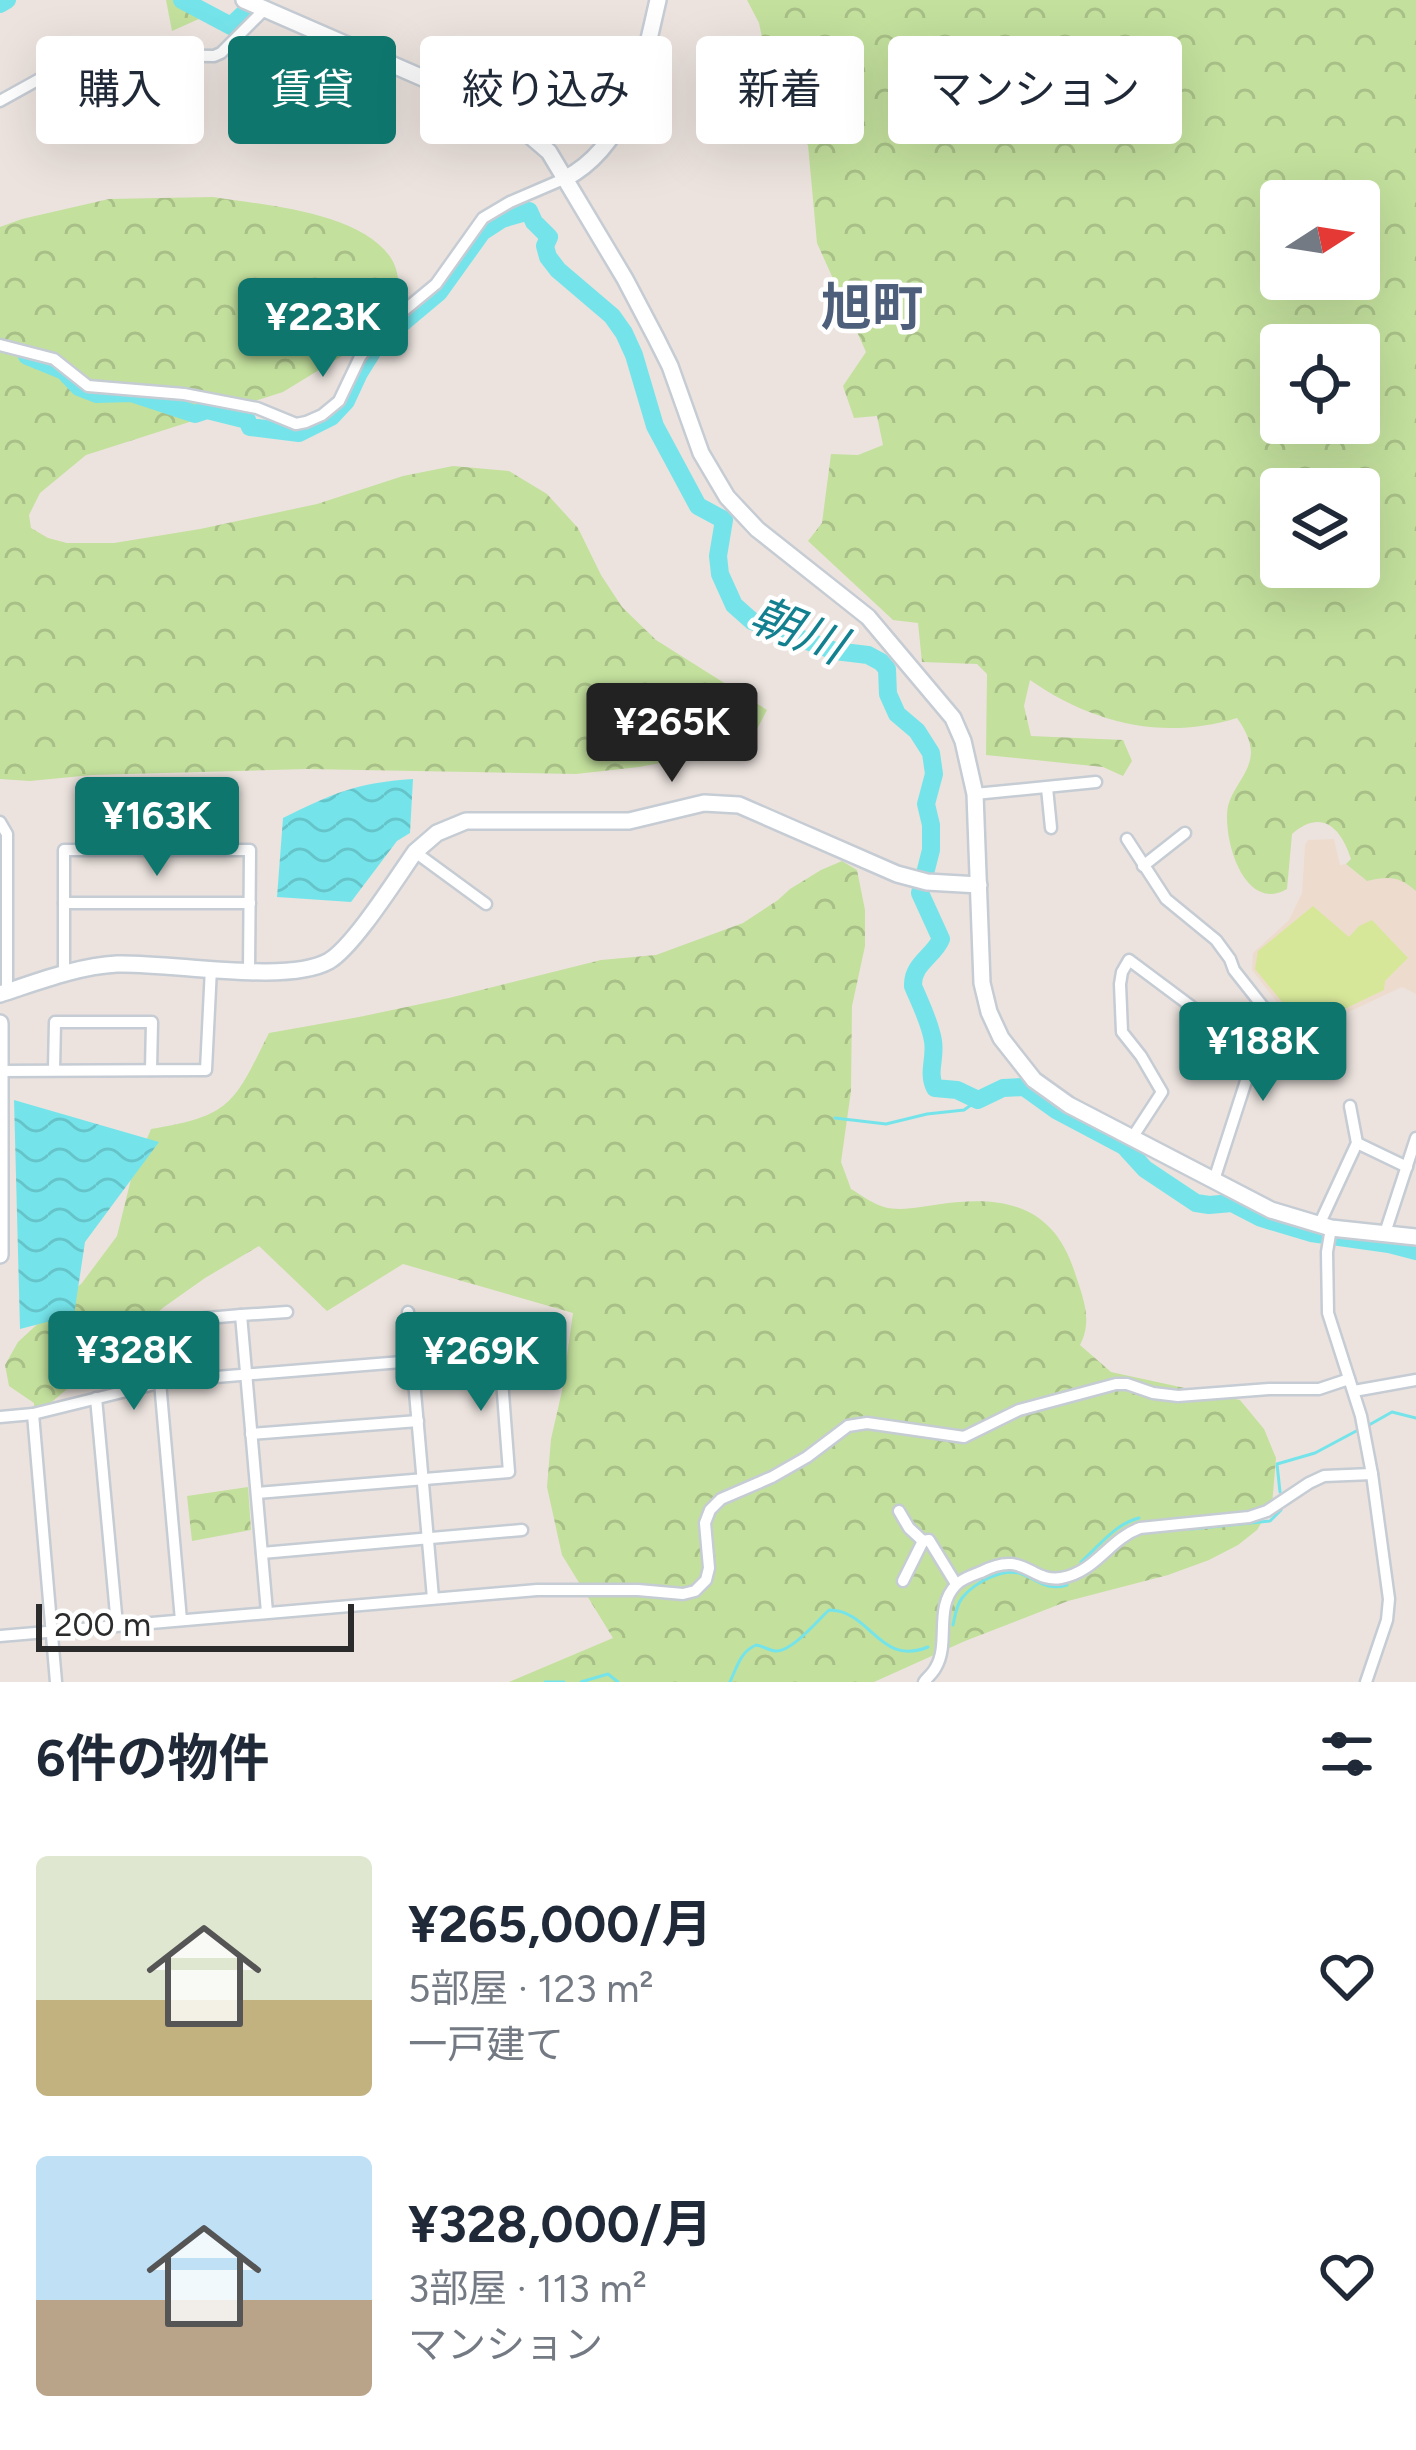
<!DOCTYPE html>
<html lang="ja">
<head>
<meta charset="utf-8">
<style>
	:root { --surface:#fff; --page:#f6f6f7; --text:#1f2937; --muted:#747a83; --accent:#0f766e }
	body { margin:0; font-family:Figtree,"Noto Sans JP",sans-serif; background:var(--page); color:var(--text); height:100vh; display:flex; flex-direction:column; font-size:45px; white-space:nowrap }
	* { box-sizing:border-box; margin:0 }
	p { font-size:39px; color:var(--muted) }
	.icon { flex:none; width:66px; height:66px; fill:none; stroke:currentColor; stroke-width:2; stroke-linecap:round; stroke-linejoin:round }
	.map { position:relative; height:1682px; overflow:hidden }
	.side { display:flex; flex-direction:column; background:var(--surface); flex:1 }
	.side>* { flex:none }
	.hud { position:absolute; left:36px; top:36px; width:1344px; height:108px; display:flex; gap:24px }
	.needle { width:78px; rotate:78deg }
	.buttons { position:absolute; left:1260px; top:180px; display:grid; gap:24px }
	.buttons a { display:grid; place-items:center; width:120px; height:120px; border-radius:12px; background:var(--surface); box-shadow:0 12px 48px #0002; font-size:60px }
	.scale { position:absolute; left:36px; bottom:30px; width:318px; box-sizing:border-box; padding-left:12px; border:6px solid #2b2b2b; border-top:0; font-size:33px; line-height:42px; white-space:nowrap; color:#2b2b2b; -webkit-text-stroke:9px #fff; paint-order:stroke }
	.price { position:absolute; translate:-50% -102px; padding:0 27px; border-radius:12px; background:var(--accent); color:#fff; font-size:39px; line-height:78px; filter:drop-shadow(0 3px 6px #0008) }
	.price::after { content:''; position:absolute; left:50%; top:72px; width:36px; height:27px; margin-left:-18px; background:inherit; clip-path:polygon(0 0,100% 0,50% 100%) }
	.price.current { background:#222; color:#fff }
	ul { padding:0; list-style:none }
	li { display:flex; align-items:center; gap:36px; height:300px; padding:0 36px }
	li span { display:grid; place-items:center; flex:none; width:336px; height:240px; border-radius:12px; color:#555 }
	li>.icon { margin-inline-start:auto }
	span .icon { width:144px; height:144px; fill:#fffc; stroke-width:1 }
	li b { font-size:51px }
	h2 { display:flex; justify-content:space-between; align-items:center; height:144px; padding:0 36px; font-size:51px }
	.chip { padding:0 42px; border-radius:12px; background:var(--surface); box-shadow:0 12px 48px #0002; font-size:42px; line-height:108px }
	.chip.current { background:var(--accent); color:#fff }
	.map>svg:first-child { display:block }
	.education { fill:#eddcce }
	.forest { fill:url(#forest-crowns); fill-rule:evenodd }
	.pitch { fill:#d7e799 }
	.water { fill:url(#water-waves) }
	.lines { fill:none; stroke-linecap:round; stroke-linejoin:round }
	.stream { stroke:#75e4ea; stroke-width:3 }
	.river { stroke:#75e4ea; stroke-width:18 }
	.street-casing { stroke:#c6ccd4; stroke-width:15 }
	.secondary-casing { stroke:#c6ccd4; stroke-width:20 }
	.street { stroke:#fff; stroke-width:10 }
	.secondary { stroke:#fff; stroke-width:15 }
	.labels { text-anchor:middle; stroke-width:9; stroke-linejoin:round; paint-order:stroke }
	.water-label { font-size:48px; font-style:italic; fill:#138090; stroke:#fff }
	.quarter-label { font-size:51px; font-weight:bold; fill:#4d5f7a; stroke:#fff }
</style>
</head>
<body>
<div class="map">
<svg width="1416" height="1682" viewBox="0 0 1416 1682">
	<defs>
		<pattern id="forest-crowns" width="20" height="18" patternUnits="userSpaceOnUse" patternTransform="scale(3)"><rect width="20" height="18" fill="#c3e09d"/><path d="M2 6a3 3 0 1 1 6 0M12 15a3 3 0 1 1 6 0" fill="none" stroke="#a8c087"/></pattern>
		<pattern id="water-waves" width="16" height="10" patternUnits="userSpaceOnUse" patternTransform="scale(3)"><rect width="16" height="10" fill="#75e4ea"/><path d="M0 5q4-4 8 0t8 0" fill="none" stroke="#65c4c9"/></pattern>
	</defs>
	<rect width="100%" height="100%" fill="#ece3de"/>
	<polygon class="education" points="1334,839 1340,865 1346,864 1367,881 1387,877 1402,878 1416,891 1416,994 1402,987 1308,1031 1299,1030 1252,970 1253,953 1289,920 1302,893 1305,845 1308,840"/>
	<g class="forest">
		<polygon points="166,0 199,0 219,10 172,31"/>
		<path d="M747,0H1416V891C1399,876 1389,876 1367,881L1346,864L1351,859C1341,828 1322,808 1292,834L1287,889C1244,914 1222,838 1228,806C1233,787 1250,773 1251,753C1251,740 1244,728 1237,718C1162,741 1092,723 1030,680L1024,706L1031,736L1123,740L1132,761L1123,776L1103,767L986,755L987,674L977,664L922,662L918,623L893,620L808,541L822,523L831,454L858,455L883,445L877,416L854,418L843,386L866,352L817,243L808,145L797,136L788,87L797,72L788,58L763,42L759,23ZM1281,201H1359V279H1281ZM1281,345H1359V423H1281ZM1281,489H1359V567H1281Z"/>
		<path d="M213,197C264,205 360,212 391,258C400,272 399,290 399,305L368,340L283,392L86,455L40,493L29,515L31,528L48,538L67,543H114L200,529L317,504L403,476L453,466L509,471L547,494L578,528L601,575L622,607L656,640L767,710L756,731L736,738L721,749L691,757L639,767L576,774L307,769L92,775L30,781L0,779V227L22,219L109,199Z"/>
		<path d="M842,861L857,870L865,910V946L852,1006L851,1091L841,1162L851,1189C861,1195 873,1204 884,1207C902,1212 923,1206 941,1204C1004,1195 1054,1205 1075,1273C1083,1298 1093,1320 1080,1345L1111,1372L1240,1400L1264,1429L1276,1458L1272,1505L1257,1530L1238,1545L1209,1560L1168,1575L1068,1601L965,1641L874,1682H509L613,1638L562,1555L547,1487L551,1439L562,1391L573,1313L403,1264L327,1311L259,1246L205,1278L164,1307L34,1417V1403L9,1386L5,1365L18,1342L82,1283L117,1236L132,1175L151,1129C232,1116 234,1103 269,1033L359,1017L449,998L601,960L656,955L743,923L778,900L790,889L821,870Z"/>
		<polygon points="544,1313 547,1348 506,1354 503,1315"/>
		<polygon points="248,1487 251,1530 192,1541 187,1496"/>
	</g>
	<polygon class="pitch" points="1313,906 1349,937 1359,926 1372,920 1408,958 1385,981 1384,990 1311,1025 1300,1024 1255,969 1258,951"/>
	<g class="water">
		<path d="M413,779L410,833L397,841L351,902L277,897L283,818C334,793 355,783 413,779Z"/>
		<polygon points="14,1100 159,1142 85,1242 74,1315 20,1329"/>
	</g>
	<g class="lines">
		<g class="stream">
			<polyline points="835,1118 886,1124 927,1114 964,1110 978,1100"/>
			<polyline points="1369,1425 1392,1412 1416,1418"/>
			<polyline points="1280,1492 1277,1464 1315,1453 1360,1429"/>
			<polyline points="1191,1529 1270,1521 1281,1510"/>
			<path d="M1081,1562C1100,1545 1115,1524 1139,1518"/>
			<path d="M953,1625C955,1616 956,1606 962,1598C974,1583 1003,1567 1022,1574C1039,1581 1047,1591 1067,1585"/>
			<polyline points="545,1682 564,1682"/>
			<polyline points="581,1682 608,1674 618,1682"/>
			<path d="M730,1682C737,1667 740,1652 756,1645C763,1646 768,1650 775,1651C791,1653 818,1620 829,1610C871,1610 879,1667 928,1647"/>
		</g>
		<g class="river">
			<polyline points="182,0 231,26 258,0"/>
			<polyline points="0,4 7,0"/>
			<path d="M27,356L64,371L79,387L97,394L131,393L195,414L207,410L247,420L250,427L299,433L331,417L346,401L359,373L377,344L439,292L482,232L502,219L529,211L534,222L549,237L545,246L548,257L558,270L612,316L624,333L634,355L655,426L698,506L724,520L718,556L720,574L734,605L752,621L835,651L868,655L881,662L887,669L888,694L897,714L917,731L931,753L934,774L926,804L931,825V850L920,893L941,939C934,956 912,964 913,986C920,1003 930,1022 933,1041C936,1058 927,1073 935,1088L957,1090L978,1100L1003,1088L1024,1087L1056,1110L1124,1146L1145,1169L1196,1203L1209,1205L1232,1203L1261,1218L1311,1233L1389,1244L1416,1251"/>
		</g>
		<defs>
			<g id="street">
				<polyline points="0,101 90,51 106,48 143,55 214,56 221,53 265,9"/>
				<polyline points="0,345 54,359 88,386 184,394 257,408 296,424 306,422 322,415 339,401 360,357 378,332 436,284 483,218 510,202 566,178"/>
				<polyline points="1047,788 1051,828"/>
				<polyline points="975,794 1096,782"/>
				<polyline points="0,822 7,834 7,992"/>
				<polyline points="1127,839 1166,899 1216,940 1230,959 1234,970 1268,1013 1214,1180"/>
				<polyline points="415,852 486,904"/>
				<polyline points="1143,866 1185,833"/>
				<polyline points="64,903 250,903"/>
				<polyline points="64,975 64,850 250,850 249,970"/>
				<polyline points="54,1070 55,1022 152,1022 151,1070"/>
				<polyline points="0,1071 206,1070 211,968"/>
				<polyline points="1132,1138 1162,1092 1141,1056 1122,1032 1120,984 1122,972 1129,960 1200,1013 1258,1043"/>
				<polyline points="1357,1143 1407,1167"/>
				<polyline points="1319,1225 1357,1143 1350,1106"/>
				<polyline points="1331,1228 1327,1252 1328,1313 1361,1416 1372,1474 1389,1599 1387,1620 1366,1682"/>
				<polyline points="1385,1233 1416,1138"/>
				<polyline points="408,1312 433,1598"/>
				<polyline points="174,1321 241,1315"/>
				<polyline points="160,1382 181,1620"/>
				<polyline points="1354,1391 1416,1380"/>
				<polyline points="96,1398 117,1625"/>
				<polyline points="33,1414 56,1682"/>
				<polyline points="0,1417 33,1414 167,1381 500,1354 509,1472 257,1493"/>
				<polyline points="251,1434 418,1421"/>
				<polyline points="899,1511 909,1528 923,1541 929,1540 956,1584"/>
				<polyline points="262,1553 522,1530"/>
				<polyline points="903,1581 923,1541"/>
				<polyline points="267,1612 241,1315 287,1312"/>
				<polyline points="0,1636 537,1590 638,1590 683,1594 695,1591 706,1580 709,1568 705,1523 710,1510 721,1499 772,1477 807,1457 848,1426 867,1423 964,1437 1019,1410 1116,1384 1127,1384 1153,1393 1178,1396 1269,1389 1319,1389 1349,1379"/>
				<path d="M924,1682C928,1677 933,1673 936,1667C950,1643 934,1607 956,1585C961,1579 973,1575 981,1572C1025,1549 1030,1583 1061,1578C1096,1572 1109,1539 1140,1528L1249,1517L1267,1511L1309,1483L1324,1476L1372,1474"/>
			</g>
			<g id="secondary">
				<polyline points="244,0 478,102 528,134 549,152 625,279 656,338 670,366 701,453 727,497 757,529 868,617 953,718 963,741 975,794 982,983 989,1012 1001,1038 1034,1080 1069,1105 1271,1210 1331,1228 1416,1237"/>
				<path d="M566,178C630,144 643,64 658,0"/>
				<path d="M0,994C37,982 78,966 117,964C171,962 286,985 329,961C354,946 396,879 415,852L437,833L466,821H629L704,803L739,805L897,874L927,882L979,885"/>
				<polyline points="0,1023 0,1255"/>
			</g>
		</defs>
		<use href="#street" class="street-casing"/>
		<use href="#secondary" class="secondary-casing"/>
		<use href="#street" class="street"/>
		<use href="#secondary" class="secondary"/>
	</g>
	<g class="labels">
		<g class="water-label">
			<text transform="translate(798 630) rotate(22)" y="17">朝川</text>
		</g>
		<g class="quarter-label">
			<text x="872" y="325">旭町</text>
		</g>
	</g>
</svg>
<div class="buttons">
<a><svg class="needle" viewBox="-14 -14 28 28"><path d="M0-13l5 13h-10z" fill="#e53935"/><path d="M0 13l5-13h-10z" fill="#747a83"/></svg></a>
<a><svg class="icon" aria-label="locate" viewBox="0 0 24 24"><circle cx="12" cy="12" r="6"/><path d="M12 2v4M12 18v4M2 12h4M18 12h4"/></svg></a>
<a><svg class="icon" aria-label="layers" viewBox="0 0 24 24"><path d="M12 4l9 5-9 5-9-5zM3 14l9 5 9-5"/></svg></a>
</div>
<div class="scale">200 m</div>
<b class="price" style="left:323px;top:380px">¥223K</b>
<b class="price current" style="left:672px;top:785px">¥265K</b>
<b class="price" style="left:157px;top:879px">¥163K</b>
<b class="price" style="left:1263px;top:1104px">¥188K</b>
<b class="price" style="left:134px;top:1413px">¥328K</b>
<b class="price" style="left:481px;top:1414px">¥269K</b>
<div class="hud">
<a class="chip">購入</a>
<a class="chip current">賃貸</a>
<a class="chip">絞り込み</a>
<a class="chip">新着</a>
<a class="chip">マンション</a>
</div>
</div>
<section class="side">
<h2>6件の物件<svg class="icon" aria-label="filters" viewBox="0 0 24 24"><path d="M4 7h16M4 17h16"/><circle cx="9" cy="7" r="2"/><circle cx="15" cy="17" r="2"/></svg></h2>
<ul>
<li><span style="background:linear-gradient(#dfe7d0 60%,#c2b280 0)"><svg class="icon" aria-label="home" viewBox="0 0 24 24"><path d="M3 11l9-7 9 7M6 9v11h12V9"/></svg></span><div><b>¥265,000/月</b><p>5部屋 · 123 m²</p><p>一戸建て</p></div><svg class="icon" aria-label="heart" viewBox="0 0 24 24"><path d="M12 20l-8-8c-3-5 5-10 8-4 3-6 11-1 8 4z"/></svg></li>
<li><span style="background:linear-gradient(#bfe0f5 60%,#b9a48a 0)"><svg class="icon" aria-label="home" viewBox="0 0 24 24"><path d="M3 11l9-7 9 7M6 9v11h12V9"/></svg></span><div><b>¥328,000/月</b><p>3部屋 · 113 m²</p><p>マンション</p></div><svg class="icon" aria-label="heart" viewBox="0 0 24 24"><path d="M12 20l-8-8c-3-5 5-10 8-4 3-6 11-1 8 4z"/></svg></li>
</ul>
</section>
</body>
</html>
